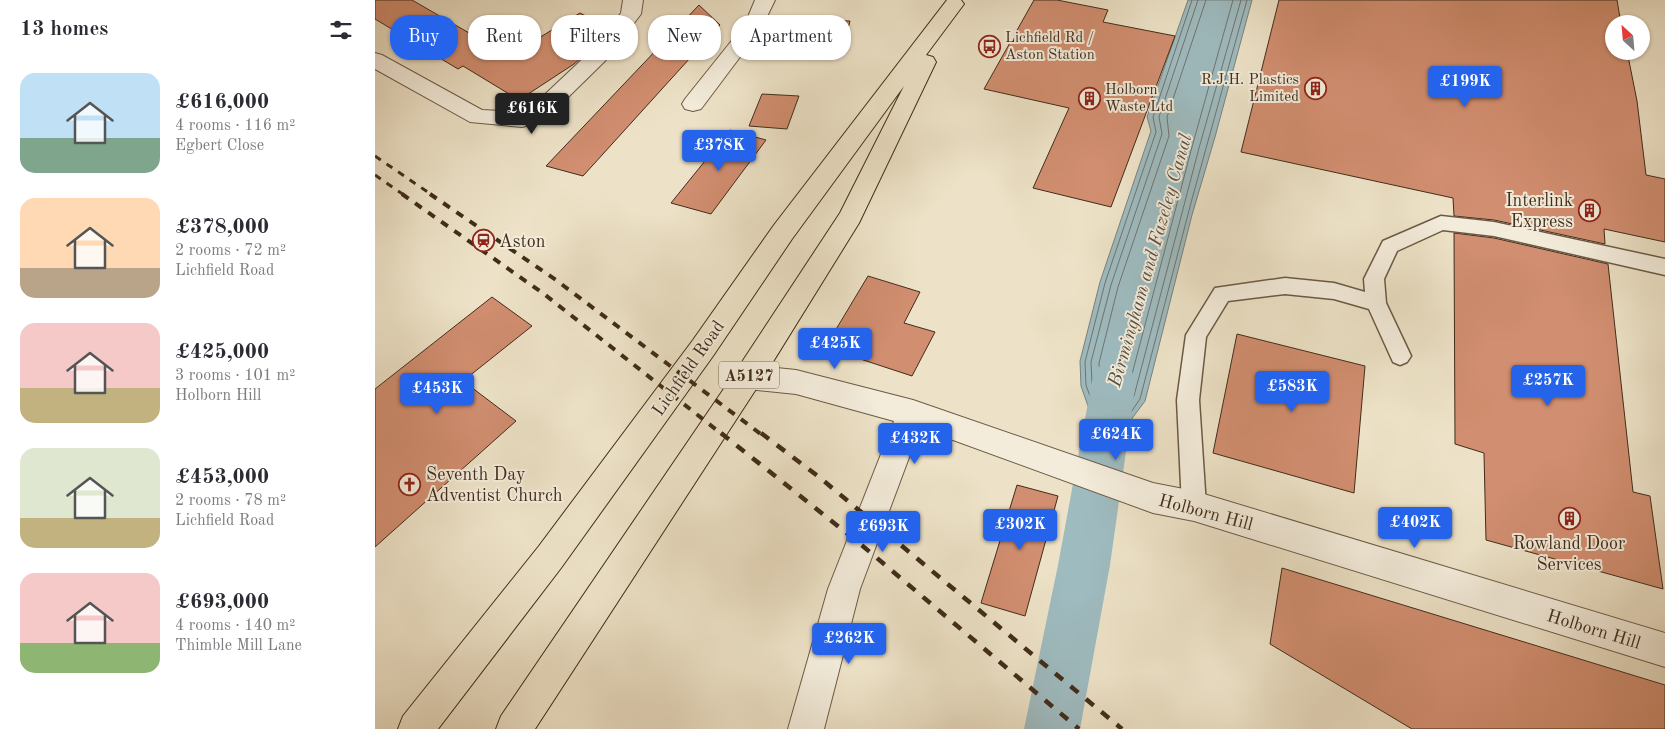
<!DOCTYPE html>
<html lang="en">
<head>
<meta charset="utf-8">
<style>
	:root { --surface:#fff; --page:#f7f7f7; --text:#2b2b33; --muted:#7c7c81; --accent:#2563eb }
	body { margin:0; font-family:"Old Standard TT",serif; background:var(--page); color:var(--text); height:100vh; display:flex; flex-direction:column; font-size:19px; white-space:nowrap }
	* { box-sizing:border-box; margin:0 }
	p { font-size:16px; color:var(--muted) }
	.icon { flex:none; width:28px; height:28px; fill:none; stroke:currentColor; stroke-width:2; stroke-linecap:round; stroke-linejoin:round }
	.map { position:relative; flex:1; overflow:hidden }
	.side { display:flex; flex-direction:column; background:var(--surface); width:375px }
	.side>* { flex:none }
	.guide { position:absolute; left:15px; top:15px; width:475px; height:45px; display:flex; gap:10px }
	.needle { width:32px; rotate:334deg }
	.buttons { position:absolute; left:1230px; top:15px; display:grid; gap:10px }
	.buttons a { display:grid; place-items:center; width:45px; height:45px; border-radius:50%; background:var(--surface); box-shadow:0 1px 4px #0004; font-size:25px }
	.price { position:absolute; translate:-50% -42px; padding:0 11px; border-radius:5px; background:var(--accent); color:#fff; font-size:16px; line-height:32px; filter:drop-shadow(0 1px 2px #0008) }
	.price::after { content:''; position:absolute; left:50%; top:30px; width:15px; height:11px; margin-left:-8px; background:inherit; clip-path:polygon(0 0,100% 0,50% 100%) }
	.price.current { background:#222; color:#fff }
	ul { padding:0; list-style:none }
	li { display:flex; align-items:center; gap:15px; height:125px; padding:0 20px }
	li span { display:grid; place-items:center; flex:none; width:140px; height:100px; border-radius:15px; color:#555 }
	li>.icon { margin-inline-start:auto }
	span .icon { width:60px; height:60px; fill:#fffc; stroke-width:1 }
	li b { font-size:21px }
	h2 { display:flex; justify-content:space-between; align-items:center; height:60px; padding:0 20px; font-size:21px }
	.tag { padding:0 18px; border-radius:20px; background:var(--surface); box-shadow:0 1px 4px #0004; font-size:18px; line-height:45px }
	.tag.current { background:var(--accent); color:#fff }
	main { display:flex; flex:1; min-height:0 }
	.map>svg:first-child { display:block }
	.water { fill:#9ebbc0; stroke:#79827e }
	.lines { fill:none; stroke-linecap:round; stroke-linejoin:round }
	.shore { stroke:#70746d; stroke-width:1 }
	.canal { fill:#9ebbc0; fill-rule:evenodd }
	.building { fill:#d18e70; stroke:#412c1a }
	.lane-casing { stroke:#6c5a45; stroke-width:3 }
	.street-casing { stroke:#6c5a45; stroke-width:2 }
	.primary-casing { stroke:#412c1a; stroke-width:2 }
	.lane { fill:#f3ecdb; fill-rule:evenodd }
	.street { fill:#f3ecdb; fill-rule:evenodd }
	.primary { fill:#ede2c7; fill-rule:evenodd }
	.rail-far2 { stroke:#412c1a; stroke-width:3; stroke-dasharray:7 7; stroke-linecap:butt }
	.rail-far1 { stroke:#412c1a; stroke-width:4; stroke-dasharray:8 8; stroke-linecap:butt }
	.rail { stroke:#412c1a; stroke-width:4.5; stroke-dasharray:10 10; stroke-linecap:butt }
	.labels { text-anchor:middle; stroke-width:4; stroke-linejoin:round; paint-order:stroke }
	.far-poi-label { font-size:15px; fill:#412c1a; stroke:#f3ecdb; text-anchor:start }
	.shield { fill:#f3ecdb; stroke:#766654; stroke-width:1 }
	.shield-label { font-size:16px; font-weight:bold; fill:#412c1a }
	.poi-label { font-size:18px; fill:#412c1a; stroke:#f3ecdb; text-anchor:start }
	.street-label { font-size:18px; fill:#412c1a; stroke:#f3ecdb }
	.water-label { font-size:19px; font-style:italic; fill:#585044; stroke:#f3ecdb }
</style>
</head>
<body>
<main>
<section class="side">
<h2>13 homes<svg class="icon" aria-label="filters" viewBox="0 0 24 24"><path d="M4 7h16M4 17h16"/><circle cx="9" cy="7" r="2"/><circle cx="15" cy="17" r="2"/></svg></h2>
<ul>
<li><span style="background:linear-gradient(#bfe0f5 65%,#7fa58c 0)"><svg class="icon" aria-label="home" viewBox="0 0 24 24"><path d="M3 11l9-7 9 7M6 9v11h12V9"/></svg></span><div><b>£616,000</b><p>4 rooms · 116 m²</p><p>Egbert Close</p></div></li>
<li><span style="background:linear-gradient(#ffd9b3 70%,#b9a48a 0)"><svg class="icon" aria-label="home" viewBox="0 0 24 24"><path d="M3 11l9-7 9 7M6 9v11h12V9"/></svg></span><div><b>£378,000</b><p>2 rooms · 72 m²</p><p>Lichfield Road</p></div></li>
<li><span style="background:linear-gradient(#f6c9c9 65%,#c2b280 0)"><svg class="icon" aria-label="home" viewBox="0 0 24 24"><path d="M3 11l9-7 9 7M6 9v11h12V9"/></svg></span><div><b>£425,000</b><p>3 rooms · 101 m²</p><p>Holborn Hill</p></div></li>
<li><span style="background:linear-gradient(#dfe7d0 70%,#c2b280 0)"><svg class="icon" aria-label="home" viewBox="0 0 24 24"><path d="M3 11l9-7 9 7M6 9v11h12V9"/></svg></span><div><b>£453,000</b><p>2 rooms · 78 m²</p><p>Lichfield Road</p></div></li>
<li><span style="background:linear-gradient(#f6c9c9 70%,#8fb573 0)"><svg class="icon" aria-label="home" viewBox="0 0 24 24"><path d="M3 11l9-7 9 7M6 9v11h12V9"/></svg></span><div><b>£693,000</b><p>4 rooms · 140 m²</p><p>Thimble Mill Lane</p></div></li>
</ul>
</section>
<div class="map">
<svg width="1290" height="729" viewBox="0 0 1290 729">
	<rect width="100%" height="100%" fill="#ede2c7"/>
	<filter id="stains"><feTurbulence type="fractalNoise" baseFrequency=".004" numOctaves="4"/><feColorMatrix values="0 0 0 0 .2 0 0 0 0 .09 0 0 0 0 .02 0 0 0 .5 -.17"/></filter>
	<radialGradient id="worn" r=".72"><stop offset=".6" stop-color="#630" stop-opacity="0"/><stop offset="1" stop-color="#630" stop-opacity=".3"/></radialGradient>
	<polygon class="water" points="813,0 877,0 840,137 817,215 770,401 738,444 721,437 721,429 706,386 705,361 725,282 776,131 772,117"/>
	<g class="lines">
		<g class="shore">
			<polyline points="817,0 778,117 781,132 730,283 710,362 711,385 726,427 726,433 735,437 752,418 765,399 817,199 872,0"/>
			<polyline points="823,0 784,117 787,134 736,285 716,362 717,384 734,429 747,415 759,396 824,148 866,0"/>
			<polyline points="831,0 792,117 794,136 743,287 724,363 725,383 736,414 752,393 817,147 858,0"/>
		</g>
		<polygon class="canal" points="739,362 755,367 761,381 735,565 705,729 649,729 683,565 717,381 723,367"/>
	</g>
	<g class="building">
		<polygon points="0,0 37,0 134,56 205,13 232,27 215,50 199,64 144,100 88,66 83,69 0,19"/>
		<polygon points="659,0 682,0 733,10 728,22 800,36 736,207 658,188 694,108 609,89"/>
		<polygon points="904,0 1242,0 1246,24 1239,24 1239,51 1252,51 1262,101 1271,175 1290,179 1290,242 1229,229 1230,244 1119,220 1079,216 1078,198 866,152"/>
		<polygon points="324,5 345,25 208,176 171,166"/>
		<polygon points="435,20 475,21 466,56 425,56"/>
		<polygon points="387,94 424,96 412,129 374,126"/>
		<polygon points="355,130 391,140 336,214 296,203"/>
		<polygon points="1079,233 1119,238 1233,264 1258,492 1275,496 1288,589 1111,540 1109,453 1080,444"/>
		<polygon points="493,276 545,292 529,323 560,332 537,376 464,352 473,336 460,331"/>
		<polygon points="117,297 157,326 88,381 141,421 0,547 0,389"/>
		<polygon points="862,334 990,366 979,493 838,453"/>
		<polygon points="642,485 683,496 650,616 606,603"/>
		<polygon points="907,568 1290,685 1290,729 1037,729 895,644"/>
	</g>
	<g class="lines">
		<defs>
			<polygon id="lane" points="1066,216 1119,222 1290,259 1290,275 1119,236 1068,230 1022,251 1009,279 1011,303 1036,356 1032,362 1025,365 1018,362 994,309 959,299 910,294 853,301 831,337 824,400 831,506 827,514 819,517 811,514 807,506 802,400 811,335 840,288 910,278 959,283 990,292 989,279 1008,241"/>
			<g id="street">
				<polygon points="248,0 268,0 266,14 230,61 181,109 155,125 147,127 95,122 0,69 0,53 7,55 107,110 143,112 165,99 216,51 246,13"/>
				<polygon points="380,0 400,0 386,29 326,109 318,111 310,109 307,104 310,99 370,24"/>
				<polygon points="373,365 421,370 538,400 778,483 819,491 1290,633 1290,667 819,521 778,513 545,428 485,589 449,729 413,729 453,589 519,421 421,394 373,389 363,386 359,377 363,368"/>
			</g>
			<polygon id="primary" points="572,0 586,0 589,4 551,55 558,57 561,62 484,223 383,386 160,729 121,729 126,716 363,368 465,213 529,86 417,239 338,356 186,568 63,729 23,729 28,716 164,546 318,340 399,225"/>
		</defs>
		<use href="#lane" class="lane-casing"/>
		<use href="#street" class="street-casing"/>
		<use href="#primary" class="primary-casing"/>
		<use href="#lane" class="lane"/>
		<use href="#street" class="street"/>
		<use href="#primary" class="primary"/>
		<g class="rail-far2">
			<polyline points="0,156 57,195"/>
			<polyline points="0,175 29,195"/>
		</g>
		<g class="rail-far1">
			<polyline points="27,194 169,294 348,435"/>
			<polyline points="55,194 181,280 387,435"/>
		</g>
		<g class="rail">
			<polyline points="346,433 483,542 704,729"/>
			<polyline points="386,433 444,477 747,729"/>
		</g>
	</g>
	<defs>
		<symbol id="bus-ring" viewBox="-11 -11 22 22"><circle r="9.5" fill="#f3ecdb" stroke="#8f2418" stroke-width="1.5"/><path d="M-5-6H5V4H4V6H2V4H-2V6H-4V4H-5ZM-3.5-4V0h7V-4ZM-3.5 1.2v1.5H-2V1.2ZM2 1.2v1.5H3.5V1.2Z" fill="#8f2418"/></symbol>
		<symbol id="building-ring" viewBox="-11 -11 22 22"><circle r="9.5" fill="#f3ecdb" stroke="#8f2418" stroke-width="1.5"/><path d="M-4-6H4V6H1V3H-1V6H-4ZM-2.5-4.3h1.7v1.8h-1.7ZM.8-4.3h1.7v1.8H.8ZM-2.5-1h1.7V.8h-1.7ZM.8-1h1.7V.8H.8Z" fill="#8f2418"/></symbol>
		<symbol id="station-ring" viewBox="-11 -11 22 22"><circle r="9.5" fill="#f3ecdb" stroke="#8f2418" stroke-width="1.5"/><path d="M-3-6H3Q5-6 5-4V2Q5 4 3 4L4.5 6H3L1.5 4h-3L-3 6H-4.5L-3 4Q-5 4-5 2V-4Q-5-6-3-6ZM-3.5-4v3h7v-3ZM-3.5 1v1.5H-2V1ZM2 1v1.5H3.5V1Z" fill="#8f2418"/></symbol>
		<symbol id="church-ring" viewBox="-11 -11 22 22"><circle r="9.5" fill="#f3ecdb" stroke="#8f2418" stroke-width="1.5"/><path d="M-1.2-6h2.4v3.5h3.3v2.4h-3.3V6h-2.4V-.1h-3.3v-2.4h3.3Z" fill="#8f2418"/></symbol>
	</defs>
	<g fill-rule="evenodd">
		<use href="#bus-ring" x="602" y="34" width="25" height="25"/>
		<use href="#building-ring" x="928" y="76" width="25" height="25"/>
		<use href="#building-ring" x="702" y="86" width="25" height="25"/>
		<use href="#building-ring" x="1202" y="198" width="25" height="25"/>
		<use href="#station-ring" x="96" y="228" width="25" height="25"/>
		<use href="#church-ring" x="22" y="472" width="25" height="25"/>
		<use href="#building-ring" x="1182" y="506" width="25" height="25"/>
	</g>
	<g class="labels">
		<g class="far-poi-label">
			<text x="630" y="42">Lichfield Rd /<tspan x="630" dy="17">Aston Station</tspan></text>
			<text x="924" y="84" text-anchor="end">R.J.H. Plastics<tspan x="924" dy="17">Limited</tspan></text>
			<text x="730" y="94">Holborn<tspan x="730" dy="17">Waste Ltd</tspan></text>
		</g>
		<rect class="shield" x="344" y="361.5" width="60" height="27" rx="4"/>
		<g class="shield-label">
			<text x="374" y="381">A5127</text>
		</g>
		<g class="poi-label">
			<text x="1198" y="206" text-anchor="end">Interlink<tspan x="1198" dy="21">Express</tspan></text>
			<text x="124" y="247">Aston</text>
			<text x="51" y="480">Seventh Day<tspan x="51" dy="21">Adventist Church</tspan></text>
			<text x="1194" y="549" text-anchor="middle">Rowland Door<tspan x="1194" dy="21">Services</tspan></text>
		</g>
		<g class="street-label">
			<text transform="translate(313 368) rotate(-55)" y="6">Lichfield Road</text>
			<text transform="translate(831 512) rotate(15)" y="6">Holborn Hill</text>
			<text transform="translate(1219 629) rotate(17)" y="6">Holborn Hill</text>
		</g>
		<g class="water-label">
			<text transform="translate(774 260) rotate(-74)" y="7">Birmingham and Fazeley Canal</text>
		</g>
	</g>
	<rect width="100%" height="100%" filter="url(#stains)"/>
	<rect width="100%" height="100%" fill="url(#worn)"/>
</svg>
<div class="buttons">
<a><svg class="needle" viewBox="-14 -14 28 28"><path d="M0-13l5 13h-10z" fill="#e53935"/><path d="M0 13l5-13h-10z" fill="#7c7c81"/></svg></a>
</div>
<b class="price" style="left:1090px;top:108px">£199K</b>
<b class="price current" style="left:157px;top:135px">£616K</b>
<b class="price" style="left:344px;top:172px">£378K</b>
<b class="price" style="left:460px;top:370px">£425K</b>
<b class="price" style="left:1173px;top:407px">£257K</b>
<b class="price" style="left:917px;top:413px">£583K</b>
<b class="price" style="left:62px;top:415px">£453K</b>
<b class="price" style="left:741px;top:461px">£624K</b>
<b class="price" style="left:540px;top:465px">£432K</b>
<b class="price" style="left:1040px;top:549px">£402K</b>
<b class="price" style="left:645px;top:551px">£302K</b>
<b class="price" style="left:508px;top:553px">£693K</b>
<b class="price" style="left:474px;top:665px">£262K</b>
<div class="guide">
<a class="tag current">Buy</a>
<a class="tag">Rent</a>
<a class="tag">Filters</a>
<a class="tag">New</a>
<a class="tag">Apartment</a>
</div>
</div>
</main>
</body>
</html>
